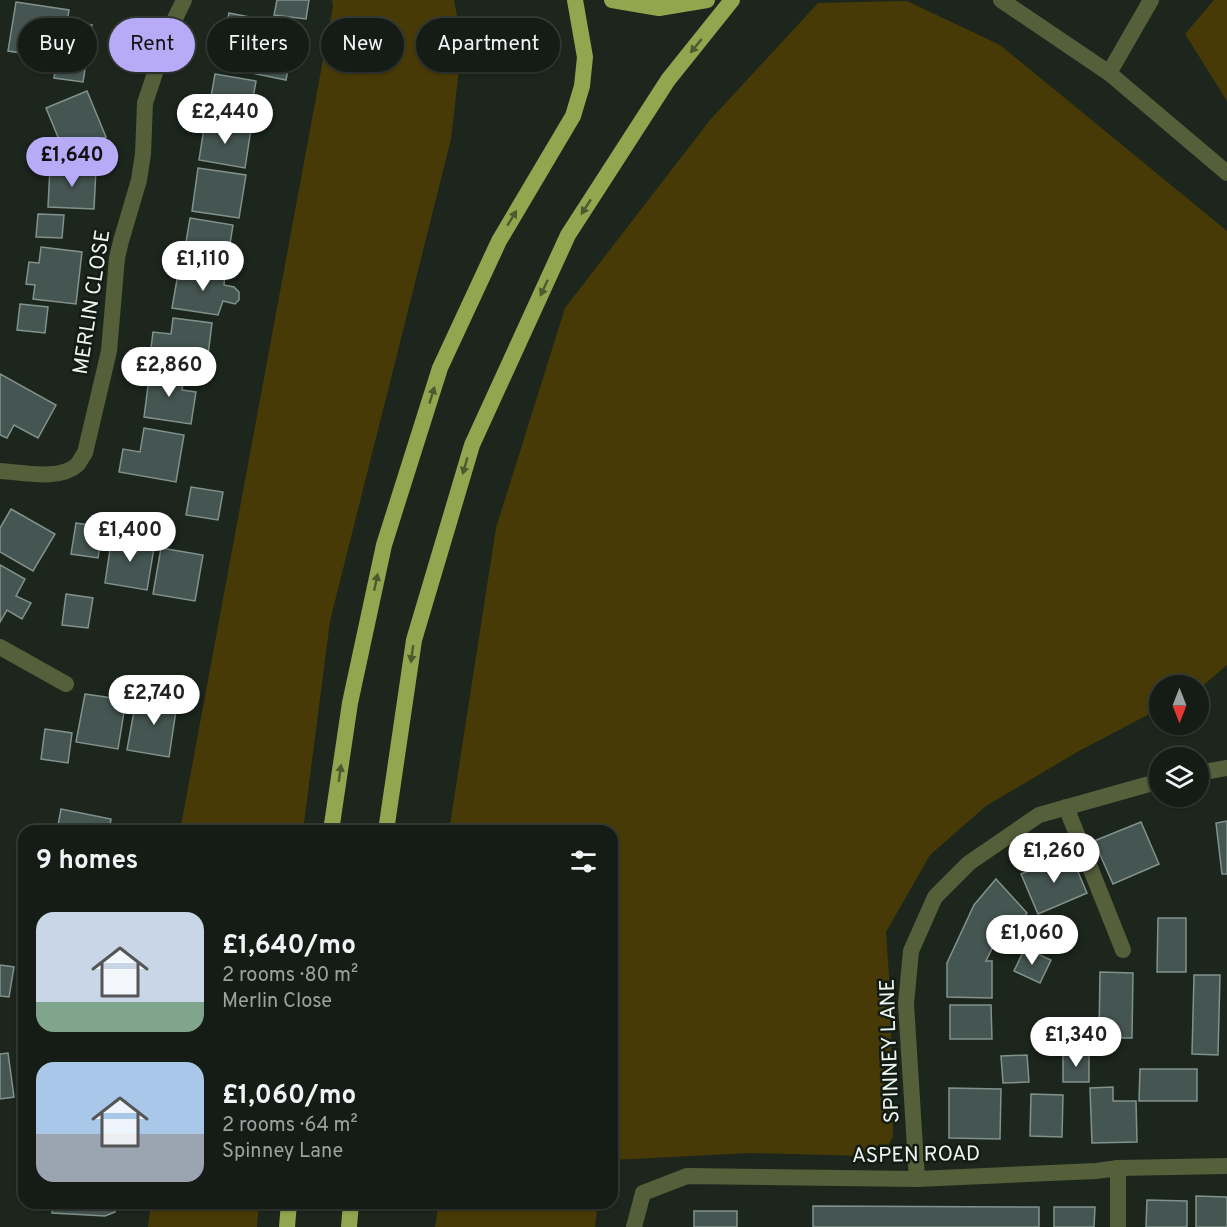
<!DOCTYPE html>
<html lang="en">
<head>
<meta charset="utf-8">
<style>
	:root { --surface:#151c16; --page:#1e251f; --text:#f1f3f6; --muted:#9da1a1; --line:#343a35; --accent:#b7abf8 }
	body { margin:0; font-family:Overpass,sans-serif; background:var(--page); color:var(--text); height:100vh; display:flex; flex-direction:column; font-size:22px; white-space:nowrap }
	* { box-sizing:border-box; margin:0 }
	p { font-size:20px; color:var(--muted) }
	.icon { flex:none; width:33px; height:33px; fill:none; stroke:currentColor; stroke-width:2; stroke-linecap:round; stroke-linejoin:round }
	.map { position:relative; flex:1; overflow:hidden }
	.sheet { position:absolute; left:18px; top:825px; width:600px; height:384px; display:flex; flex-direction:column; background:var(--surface); border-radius:18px; box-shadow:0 2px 4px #0004,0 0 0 2px var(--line) }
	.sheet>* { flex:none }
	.hud { position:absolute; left:18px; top:18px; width:600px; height:54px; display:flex; gap:12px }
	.needle { width:39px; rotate:180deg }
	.controls { position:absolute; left:1149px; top:675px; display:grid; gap:12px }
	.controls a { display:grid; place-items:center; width:60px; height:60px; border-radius:50%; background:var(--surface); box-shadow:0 2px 4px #0004,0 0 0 2px var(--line); font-size:30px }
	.price { position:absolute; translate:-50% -51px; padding:0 14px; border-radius:21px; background:#fff; color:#222; font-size:20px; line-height:39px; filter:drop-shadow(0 2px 3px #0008) }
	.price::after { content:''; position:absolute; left:50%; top:36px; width:18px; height:14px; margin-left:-9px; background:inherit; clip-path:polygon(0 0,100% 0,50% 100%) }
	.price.current { background:var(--accent); color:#111 }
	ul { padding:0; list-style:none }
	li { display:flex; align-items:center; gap:18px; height:150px; padding:0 18px }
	li span { display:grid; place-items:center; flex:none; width:168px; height:120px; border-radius:18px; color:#555 }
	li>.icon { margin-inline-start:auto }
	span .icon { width:72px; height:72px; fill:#fffc; stroke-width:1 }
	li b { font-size:26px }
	h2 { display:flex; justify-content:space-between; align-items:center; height:72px; padding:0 18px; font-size:26px }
	.pill { padding:0 21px; border-radius:27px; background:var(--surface); box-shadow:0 2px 4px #0004,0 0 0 2px var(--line); font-size:21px; line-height:54px }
	.pill.current { background:var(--accent); color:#111 }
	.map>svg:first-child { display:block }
	.green { fill:#483a06 }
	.building { fill:#455551; stroke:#81928d; stroke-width:1.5 }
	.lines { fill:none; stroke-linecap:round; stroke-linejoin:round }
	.service { stroke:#555f3a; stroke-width:16 }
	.minor { stroke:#555f3a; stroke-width:16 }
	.trunk { stroke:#92a64f; stroke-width:16 }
	.oneway { fill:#4c5a2f }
	.labels { text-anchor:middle; stroke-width:5; stroke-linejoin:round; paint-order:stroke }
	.street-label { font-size:21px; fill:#eef5ef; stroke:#131c14 }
</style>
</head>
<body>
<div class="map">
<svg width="1227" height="1227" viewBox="0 0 1227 1227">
	<rect width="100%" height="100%" fill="#1c261d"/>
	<g class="green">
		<polygon points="332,0 454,0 462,43 451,139 330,621 303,831 180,831 333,6"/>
		<polygon points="1214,0 1227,0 1227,101 1185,34"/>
		<polygon points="907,1 1000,45 1227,231 1227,665 1199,689 1198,686 1160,686 1159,709 1079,751 986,806 930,855 886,932 890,991 893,1137 883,1155 866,1156 749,1153 612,1160 612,831 449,831 496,528 565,308 710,120 818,3"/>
		<polygon points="151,1203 259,1203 257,1227 148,1227"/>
		<polygon points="439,1203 598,1203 595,1227 435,1227"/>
	</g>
	<g class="building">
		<polygon points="277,0 309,0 306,19 274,15"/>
		<polygon points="16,2 69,10 67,22 92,25 83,82 54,78 57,58 8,51"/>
		<polygon points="229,13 296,26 286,80 218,66"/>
		<polygon points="215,74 256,81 249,121 208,114"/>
		<polygon points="87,91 106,137 65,154 46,108"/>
		<polygon points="205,122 251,129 245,168 199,160"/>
		<polygon points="50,167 96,169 94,209 48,207"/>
		<polygon points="198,168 246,175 239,218 192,211"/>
		<polygon points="38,214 64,215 62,238 36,237"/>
		<polygon points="190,218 233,225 226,268 183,260"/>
		<polygon points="41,247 82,252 76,304 33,299 35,285 26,284 29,262 39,263"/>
		<polygon points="179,268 225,274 224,285 234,287 239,292 239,300 235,304 223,301 218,315 172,308"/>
		<polygon points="20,304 48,307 45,333 17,330"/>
		<polygon points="173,318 212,323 206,371 149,365 153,332 171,334"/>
		<polygon points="150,370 184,375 182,390 196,392 191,424 144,417"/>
		<polygon points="0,374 56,405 38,438 14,425 7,438 0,435"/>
		<polygon points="144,428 184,435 176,482 119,472 123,449 140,452"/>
		<polygon points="191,487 223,492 218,520 186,515"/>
		<polygon points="11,509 55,534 33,571 0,552 0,528"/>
		<polygon points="76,523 103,527 98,558 71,554"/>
		<polygon points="112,536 155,542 147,590 105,583"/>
		<polygon points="161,548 203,555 195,601 153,594"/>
		<polygon points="0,565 25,579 16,596 31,603 22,619 7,610 0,622"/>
		<polygon points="66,594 93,598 88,628 62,625"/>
		<polygon points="164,692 175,694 177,704 169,757 127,750 136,700 158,704 159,695"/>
		<polygon points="85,694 126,700 118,749 76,742"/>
		<polygon points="45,729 72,733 68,763 41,759"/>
		<polygon points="61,809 111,819 109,831 57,831"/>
		<polygon points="1227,821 1227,874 1222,874 1216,823"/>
		<polygon points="1141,822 1159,864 1113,884 1094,841"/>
		<polygon points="1070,853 1087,893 1038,914 1021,874"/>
		<polygon points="996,879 1027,913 1007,938 1000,932 986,961 992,961 992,998 947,997 947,963 974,905"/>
		<polygon points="1158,918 1186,918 1186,972 1157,972"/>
		<polygon points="1025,948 1051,960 1040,983 1014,971"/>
		<polygon points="0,965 14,967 9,997 0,996"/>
		<polygon points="1100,972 1133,973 1132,1038 1099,1038"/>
		<polygon points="1194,975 1220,975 1218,1055 1192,1054"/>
		<polygon points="950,1005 991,1005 992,1039 950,1039"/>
		<polygon points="8,1053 14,1097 0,1099 0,1054"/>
		<polygon points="1027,1055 1029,1082 1003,1083 1001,1056"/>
		<rect x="1063" y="1055" width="26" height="27"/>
		<polygon points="1140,1069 1197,1069 1197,1101 1139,1101"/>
		<polygon points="1113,1087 1113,1101 1136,1101 1137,1142 1092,1143 1090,1088"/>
		<polygon points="949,1088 1001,1089 1000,1139 949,1138"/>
		<polygon points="1031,1094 1063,1095 1062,1137 1030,1136"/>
		<polygon points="1196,1196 1227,1197 1227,1227 1196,1227"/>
		<polygon points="1147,1200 1187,1201 1187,1227 1146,1227"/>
		<polygon points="53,1203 114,1203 115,1212 105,1216 52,1213"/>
		<polygon points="813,1206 1039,1207 1039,1227 813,1227"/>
		<polygon points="1054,1207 1095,1207 1094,1227 1054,1227"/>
		<rect x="694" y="1211" width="43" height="16"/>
	</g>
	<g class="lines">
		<g class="service">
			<polyline points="0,647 66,684"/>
			<polyline points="1066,807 1123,950"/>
		</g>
		<g class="minor">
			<polyline points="1001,0 1109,73 1227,173"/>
			<polyline points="1109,73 1151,0"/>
			<path d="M0,471C21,472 60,481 77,465C80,462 82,456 85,453L109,351L117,258L121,241L139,180L143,154L145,103L169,31L184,0"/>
			<polyline points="1198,773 1227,768"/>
			<polyline points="1118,1168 1118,1227"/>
			<polyline points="917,1179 906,1004 911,951 935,897 969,863 1039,815 1160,781"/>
			<polyline points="634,1227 643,1193 687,1176 917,1179 1096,1171 1118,1168 1227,1166"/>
		</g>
		<g class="trunk">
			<polyline points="612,0 659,8 707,0"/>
			<polyline points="331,831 350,703 384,545 440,368 499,241 573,116 582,86 585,57 575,0"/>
			<polyline points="386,831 414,640 472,445 568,235 668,80 732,0"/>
			<polyline points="287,1227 289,1203"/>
			<polyline points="349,1227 351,1203"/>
		</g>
	</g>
	<defs><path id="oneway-solid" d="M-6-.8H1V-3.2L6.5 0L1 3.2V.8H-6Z" transform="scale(1.5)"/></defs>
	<g class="oneway">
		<use href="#oneway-solid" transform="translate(696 46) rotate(129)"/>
		<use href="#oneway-solid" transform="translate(586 207) rotate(123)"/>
		<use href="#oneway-solid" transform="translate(512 218) rotate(-59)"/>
		<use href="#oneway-solid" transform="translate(544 288) rotate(115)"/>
		<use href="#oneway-solid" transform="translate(432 395) rotate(-73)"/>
		<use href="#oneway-solid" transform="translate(465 466) rotate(106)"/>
		<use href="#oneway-solid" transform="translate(376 582) rotate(-78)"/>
		<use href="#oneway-solid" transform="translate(412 654) rotate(98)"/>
		<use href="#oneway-solid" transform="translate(340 773) rotate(-82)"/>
	</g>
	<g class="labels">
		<g class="street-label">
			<text transform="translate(91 302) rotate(-81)" y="7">MERLIN CLOSE</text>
			<text transform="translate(889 1051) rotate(-92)" y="7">SPINNEY LANE</text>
			<text transform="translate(916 1154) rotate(-1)" y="7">ASPEN ROAD</text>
		</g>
	</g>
</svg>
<div class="controls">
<a><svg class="needle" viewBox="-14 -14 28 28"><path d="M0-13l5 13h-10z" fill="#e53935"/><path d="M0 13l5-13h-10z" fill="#9da1a1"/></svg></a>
<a><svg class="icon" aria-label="layers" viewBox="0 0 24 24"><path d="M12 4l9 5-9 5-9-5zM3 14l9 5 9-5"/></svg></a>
</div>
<b class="price" style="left:225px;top:145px">£2,440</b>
<b class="price current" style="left:72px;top:188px">£1,640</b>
<b class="price" style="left:203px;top:292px">£1,110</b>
<b class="price" style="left:169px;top:398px">£2,860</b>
<b class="price" style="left:130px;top:563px">£1,400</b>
<b class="price" style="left:154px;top:726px">£2,740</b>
<b class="price" style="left:1054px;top:884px">£1,260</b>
<b class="price" style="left:1032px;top:966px">£1,060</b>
<b class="price" style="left:1076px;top:1068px">£1,340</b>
<div class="hud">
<a class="pill">Buy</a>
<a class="pill current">Rent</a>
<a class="pill">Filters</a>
<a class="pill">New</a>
<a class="pill">Apartment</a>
</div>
<section class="sheet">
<h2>9 homes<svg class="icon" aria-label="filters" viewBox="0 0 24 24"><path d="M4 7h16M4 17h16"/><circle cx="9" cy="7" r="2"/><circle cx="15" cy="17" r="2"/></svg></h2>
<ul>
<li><span style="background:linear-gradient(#c9d6e8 75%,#7fa58c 0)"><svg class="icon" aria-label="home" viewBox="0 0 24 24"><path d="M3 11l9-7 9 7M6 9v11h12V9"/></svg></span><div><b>£1,640/mo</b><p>2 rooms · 80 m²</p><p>Merlin Close</p></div></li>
<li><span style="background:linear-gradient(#a9c7e8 60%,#9aa5b1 0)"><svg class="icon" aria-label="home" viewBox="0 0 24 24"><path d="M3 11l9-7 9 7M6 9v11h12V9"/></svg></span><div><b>£1,060/mo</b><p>2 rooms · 64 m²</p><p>Spinney Lane</p></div></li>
</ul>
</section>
</div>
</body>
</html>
